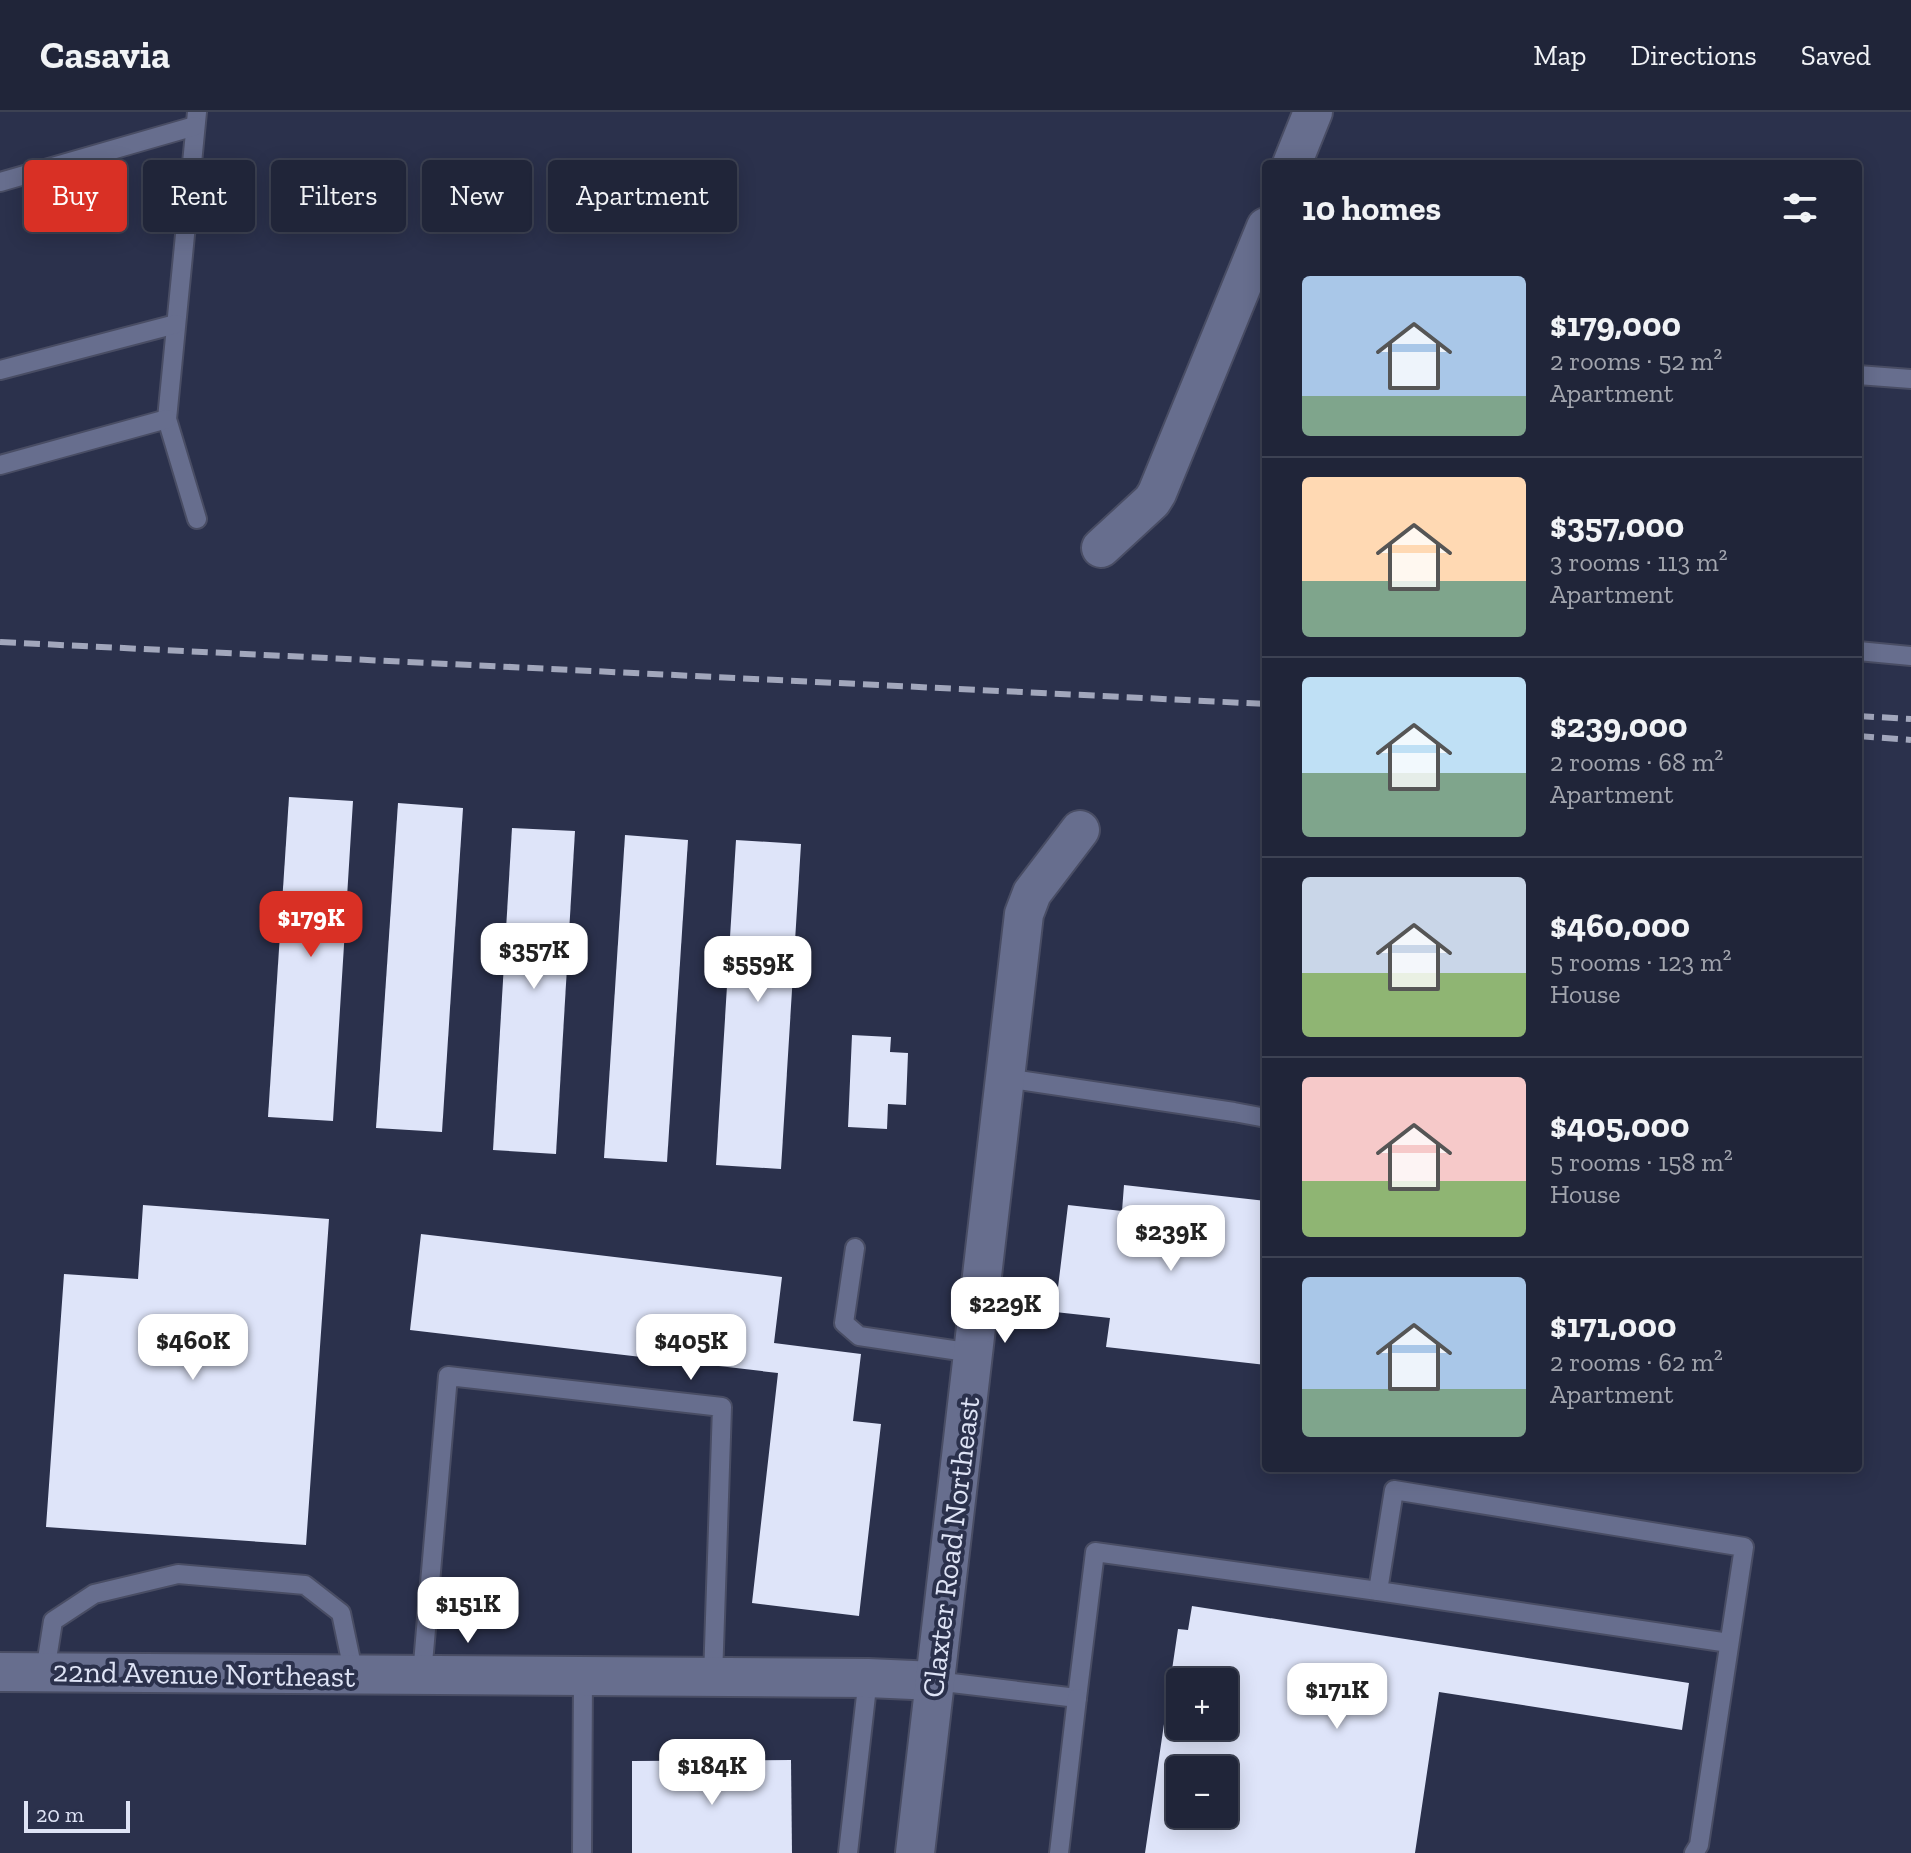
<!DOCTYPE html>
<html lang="en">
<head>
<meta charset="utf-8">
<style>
	:root { --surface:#202539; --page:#282d41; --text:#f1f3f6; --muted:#a2a5ae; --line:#3d4253; --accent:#d93025 }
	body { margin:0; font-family:"Zilla Slab",serif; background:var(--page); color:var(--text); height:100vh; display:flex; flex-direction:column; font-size:30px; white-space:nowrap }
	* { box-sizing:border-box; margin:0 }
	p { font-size:26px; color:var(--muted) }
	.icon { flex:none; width:44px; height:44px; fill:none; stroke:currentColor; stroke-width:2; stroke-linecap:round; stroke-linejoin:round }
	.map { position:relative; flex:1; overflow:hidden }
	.sheet { position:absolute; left:1262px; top:48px; width:600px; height:1312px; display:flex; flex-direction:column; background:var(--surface); border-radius:8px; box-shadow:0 4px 20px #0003,0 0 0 2px var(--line) }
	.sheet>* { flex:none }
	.top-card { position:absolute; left:24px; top:48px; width:760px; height:72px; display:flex; gap:16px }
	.controls { position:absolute; left:1166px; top:1556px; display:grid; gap:16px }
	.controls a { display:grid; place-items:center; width:72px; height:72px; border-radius:8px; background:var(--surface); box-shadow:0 4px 20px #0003,0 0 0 2px var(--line); font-size:40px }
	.scale { position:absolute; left:24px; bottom:20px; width:106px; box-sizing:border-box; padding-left:8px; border:4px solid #dee3f5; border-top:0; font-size:22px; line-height:28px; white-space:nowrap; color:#dee3f5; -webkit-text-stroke:6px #2b314c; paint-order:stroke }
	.price { position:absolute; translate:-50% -68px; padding:0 18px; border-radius:16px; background:#fff; color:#222; font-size:26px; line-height:52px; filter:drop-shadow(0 2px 4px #0008) }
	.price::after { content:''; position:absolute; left:50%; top:48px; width:24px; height:18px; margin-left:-12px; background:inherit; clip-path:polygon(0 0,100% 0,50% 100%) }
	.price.selected { background:var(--accent); color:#fff }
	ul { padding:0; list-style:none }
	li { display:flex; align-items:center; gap:24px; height:200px; padding:0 40px }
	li+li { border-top:2px solid var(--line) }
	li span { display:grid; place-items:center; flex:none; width:224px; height:160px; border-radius:8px; color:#555 }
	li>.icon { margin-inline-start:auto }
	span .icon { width:96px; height:96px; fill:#fffc; stroke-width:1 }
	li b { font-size:34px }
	h2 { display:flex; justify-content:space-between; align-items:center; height:96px; padding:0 40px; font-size:34px }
	.chip { padding:0 28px; border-radius:8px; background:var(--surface); box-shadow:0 4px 20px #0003,0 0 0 2px var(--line); font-size:28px; line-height:72px }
	.chip.selected { background:var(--accent); color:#fff }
	header { display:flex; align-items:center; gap:48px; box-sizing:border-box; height:112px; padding:0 40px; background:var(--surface); border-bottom:2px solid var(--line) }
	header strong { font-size:38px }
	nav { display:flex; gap:44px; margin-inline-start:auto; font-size:28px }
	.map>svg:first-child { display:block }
	.building { fill:#dee4f9; fill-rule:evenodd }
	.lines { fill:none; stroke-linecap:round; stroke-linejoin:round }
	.service-casing { stroke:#494d64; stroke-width:22 }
	.minor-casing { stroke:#494d64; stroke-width:42 }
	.service { stroke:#676e8e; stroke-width:18 }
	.minor { stroke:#676e8e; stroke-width:38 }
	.rail { stroke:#a2a7bc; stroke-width:6; stroke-dasharray:16 8; stroke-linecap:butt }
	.labels { text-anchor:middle; stroke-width:8; stroke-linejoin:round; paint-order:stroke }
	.street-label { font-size:30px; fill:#dee3f5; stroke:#2b314c }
</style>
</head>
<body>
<header>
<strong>Casavia</strong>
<nav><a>Map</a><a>Directions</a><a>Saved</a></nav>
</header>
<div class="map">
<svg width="1911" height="1741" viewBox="0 0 1911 1741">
	<rect width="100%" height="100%" fill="#2b314c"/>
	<g class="building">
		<polygon points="289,685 353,689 333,1009 268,1005"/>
		<polygon points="398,691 463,696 442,1020 376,1016"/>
		<polygon points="512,716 575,719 556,1042 493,1038"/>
		<polygon points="625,723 688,728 667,1050 604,1046"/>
		<polygon points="736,728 801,732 781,1057 716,1053"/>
		<polygon points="852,923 891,925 890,940 908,941 906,993 888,992 887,1017 848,1015"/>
		<polygon points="1124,1073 1266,1089 1266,1253 1106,1235 1110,1206 1055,1200 1068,1093 1122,1099"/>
		<polygon points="143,1093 329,1107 306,1433 46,1415 64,1162 138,1167"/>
		<polygon points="421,1122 782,1165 774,1231 861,1242 853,1309 881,1312 859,1504 752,1491 778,1261 410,1218"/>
		<path d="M1192,1494L1689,1571L1682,1618L1439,1580L1415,1741H1145L1178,1517L1188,1518ZM1180,1570H1224V1614H1180ZM1180,1658H1224V1702H1180Z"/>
		<polygon points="791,1648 792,1741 632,1741 632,1649"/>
	</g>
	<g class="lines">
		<defs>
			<g id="service">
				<polyline points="197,0 167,307 197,407"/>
				<polyline points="0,70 195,14"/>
				<polyline points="0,258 176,212"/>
				<polyline points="1858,263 1911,267"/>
				<polyline points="0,353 167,307"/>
				<polyline points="1858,539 1911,544"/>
				<polyline points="1005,966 1234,1000 1266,1006"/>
				<polyline points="855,1136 844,1211 859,1224 973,1241"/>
				<polyline points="45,1560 53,1509 94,1482 178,1462 305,1473 341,1501 354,1563"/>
				<polyline points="422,1563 448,1264 722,1295 713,1566"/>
				<polyline points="935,1569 1077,1586 1095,1440 1378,1479"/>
				<polyline points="582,1741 583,1565"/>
				<polyline points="848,1741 868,1566"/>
				<polyline points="1059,1741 1077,1586"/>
				<polyline points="1694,1741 1699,1733 1744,1435 1394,1378 1378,1479 1729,1531"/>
			</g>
			<g id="minor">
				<polyline points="1292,52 1313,0"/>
				<polyline points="1101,436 1152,389 1157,381 1266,115"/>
				<polyline points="0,1560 868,1566 935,1569"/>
				<polyline points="915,1741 1024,802 1032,781 1080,718"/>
			</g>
		</defs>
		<use href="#service" class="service-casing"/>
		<use href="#minor" class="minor-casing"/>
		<use href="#service" class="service"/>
		<use href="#minor" class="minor"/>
		<g class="rail">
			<polyline points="0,530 1266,592"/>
			<polyline points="1858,604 1911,607"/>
			<polyline points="1858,624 1911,628"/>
		</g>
	</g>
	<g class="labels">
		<g class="street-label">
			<text transform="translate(951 1435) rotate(-83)" y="10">Claxter Road Northeast</text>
			<text transform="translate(204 1562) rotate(1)" y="10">22nd Avenue Northeast</text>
		</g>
	</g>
</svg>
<div class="controls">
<a>+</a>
<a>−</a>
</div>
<div class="scale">20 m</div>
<b class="price selected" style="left:311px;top:847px">$179K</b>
<b class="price" style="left:534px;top:879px">$357K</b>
<b class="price" style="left:758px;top:892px">$559K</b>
<b class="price" style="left:1171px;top:1161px">$239K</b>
<b class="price" style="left:1005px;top:1233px">$229K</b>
<b class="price" style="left:193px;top:1270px">$460K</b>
<b class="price" style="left:691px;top:1270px">$405K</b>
<b class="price" style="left:468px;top:1533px">$151K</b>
<b class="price" style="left:1337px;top:1619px">$171K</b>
<b class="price" style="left:712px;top:1695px">$184K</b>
<div class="top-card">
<a class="chip selected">Buy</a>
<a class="chip">Rent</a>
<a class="chip">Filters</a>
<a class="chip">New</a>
<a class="chip">Apartment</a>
</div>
<section class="sheet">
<h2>10 homes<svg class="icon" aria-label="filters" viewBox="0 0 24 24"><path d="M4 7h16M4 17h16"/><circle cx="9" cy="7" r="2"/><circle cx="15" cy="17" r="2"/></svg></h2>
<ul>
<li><span style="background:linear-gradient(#a9c7e8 75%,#7fa58c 0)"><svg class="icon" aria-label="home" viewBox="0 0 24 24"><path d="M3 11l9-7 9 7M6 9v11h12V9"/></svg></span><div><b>$179,000</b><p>2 rooms · 52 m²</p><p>Apartment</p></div></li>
<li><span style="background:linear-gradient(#ffd9b3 65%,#7fa58c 0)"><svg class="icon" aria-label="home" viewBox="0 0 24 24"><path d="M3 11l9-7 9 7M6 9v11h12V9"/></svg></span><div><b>$357,000</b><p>3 rooms · 113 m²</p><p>Apartment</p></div></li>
<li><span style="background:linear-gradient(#bfe0f5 60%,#7fa58c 0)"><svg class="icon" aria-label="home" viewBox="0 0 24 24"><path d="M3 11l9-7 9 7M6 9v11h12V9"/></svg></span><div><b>$239,000</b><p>2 rooms · 68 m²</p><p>Apartment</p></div></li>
<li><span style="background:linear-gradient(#c9d6e8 60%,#8fb573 0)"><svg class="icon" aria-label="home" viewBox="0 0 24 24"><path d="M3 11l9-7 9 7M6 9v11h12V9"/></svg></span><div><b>$460,000</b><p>5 rooms · 123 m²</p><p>House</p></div></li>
<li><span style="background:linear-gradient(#f6c9c9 65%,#8fb573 0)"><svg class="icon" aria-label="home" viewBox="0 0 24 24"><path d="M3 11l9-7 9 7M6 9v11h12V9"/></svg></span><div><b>$405,000</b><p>5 rooms · 158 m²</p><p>House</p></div></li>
<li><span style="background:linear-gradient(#a9c7e8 70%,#7fa58c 0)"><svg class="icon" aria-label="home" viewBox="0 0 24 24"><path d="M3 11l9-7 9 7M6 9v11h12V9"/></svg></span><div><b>$171,000</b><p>2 rooms · 62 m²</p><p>Apartment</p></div></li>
</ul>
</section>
</div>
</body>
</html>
